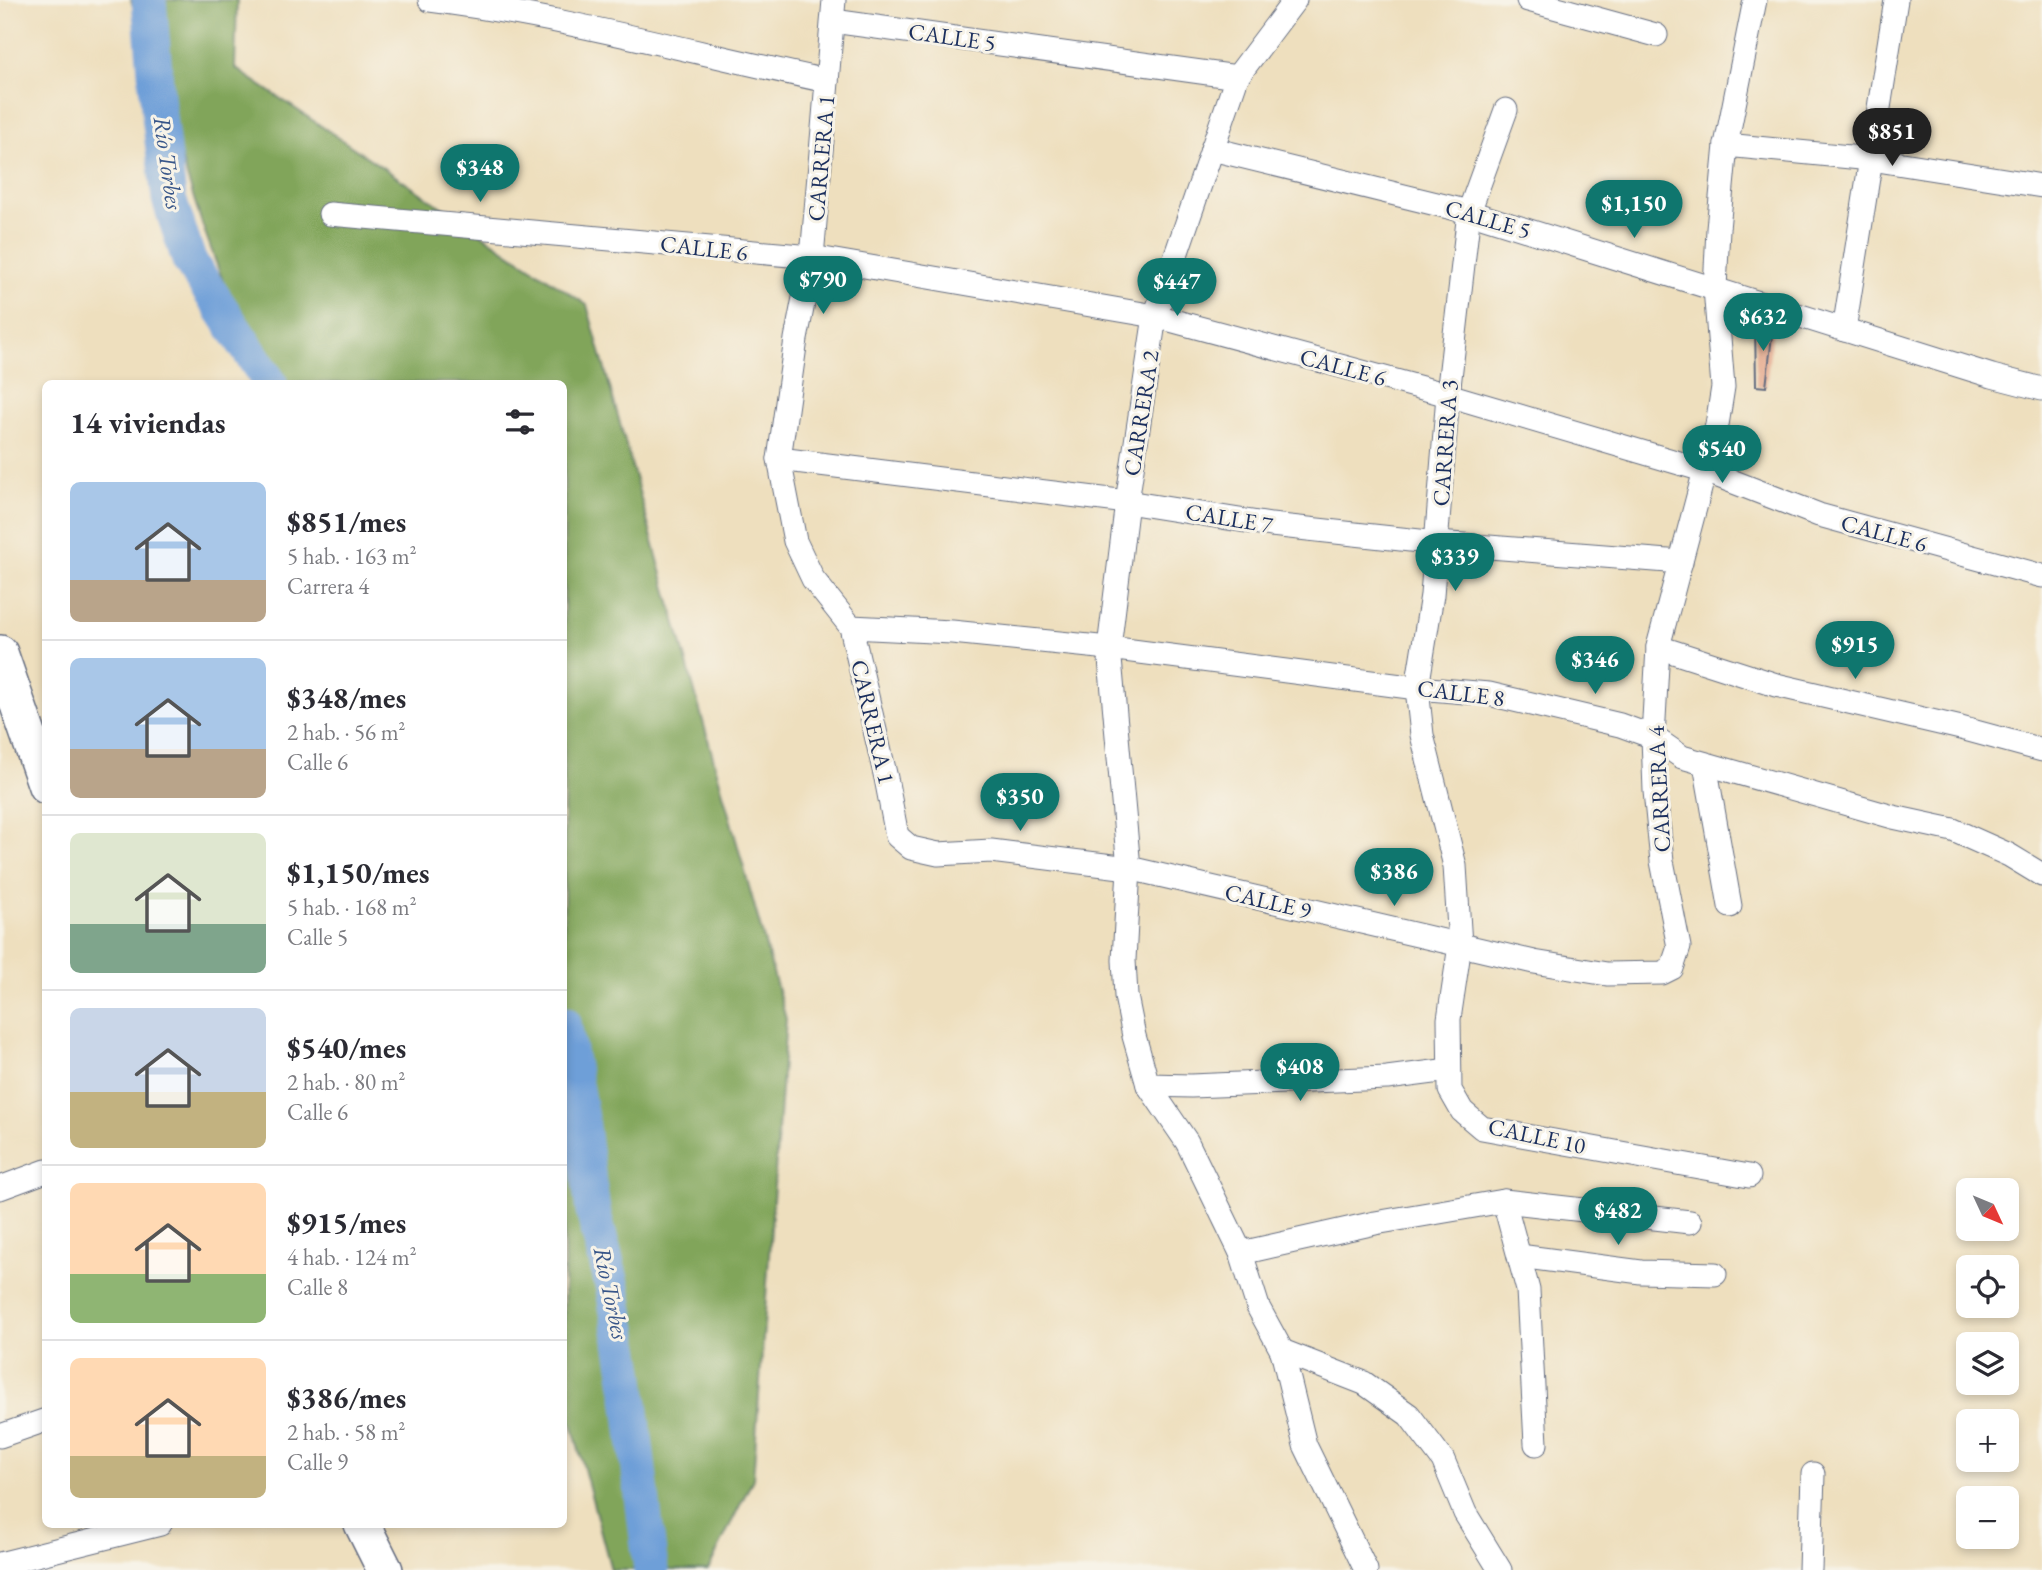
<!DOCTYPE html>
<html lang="es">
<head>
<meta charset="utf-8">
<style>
	:root { --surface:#fff; --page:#f7f7f7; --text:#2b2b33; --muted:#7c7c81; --line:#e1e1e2; --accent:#0f766e }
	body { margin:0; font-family:"EB Garamond",serif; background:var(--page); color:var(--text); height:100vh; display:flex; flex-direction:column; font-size:26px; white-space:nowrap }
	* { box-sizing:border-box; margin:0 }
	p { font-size:23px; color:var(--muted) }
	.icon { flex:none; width:38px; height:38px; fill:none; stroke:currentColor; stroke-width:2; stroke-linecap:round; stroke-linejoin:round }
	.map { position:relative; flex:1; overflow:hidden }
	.panel { position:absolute; left:42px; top:380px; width:525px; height:1148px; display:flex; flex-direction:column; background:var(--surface); border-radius:10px; box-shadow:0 4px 10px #0003 }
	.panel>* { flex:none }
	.needle { width:46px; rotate:134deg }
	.tools { position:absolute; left:1956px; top:1178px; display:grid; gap:14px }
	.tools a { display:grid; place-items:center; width:63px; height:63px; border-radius:10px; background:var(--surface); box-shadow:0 4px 10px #0003; font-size:35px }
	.price { position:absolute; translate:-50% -60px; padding:0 16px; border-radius:24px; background:var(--accent); color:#fff; font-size:23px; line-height:46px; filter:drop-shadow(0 2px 4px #0008) }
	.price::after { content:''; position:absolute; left:50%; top:42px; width:21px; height:16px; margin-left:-10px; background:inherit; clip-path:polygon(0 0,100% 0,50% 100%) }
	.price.current { background:#222; color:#fff }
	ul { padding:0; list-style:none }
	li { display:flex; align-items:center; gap:21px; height:175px; padding:0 28px }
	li+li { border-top:2px solid var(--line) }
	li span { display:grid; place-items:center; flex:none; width:196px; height:140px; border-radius:10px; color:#555 }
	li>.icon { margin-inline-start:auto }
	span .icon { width:84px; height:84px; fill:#fffc; stroke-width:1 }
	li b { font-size:30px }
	h2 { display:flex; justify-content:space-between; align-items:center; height:84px; padding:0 28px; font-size:30px }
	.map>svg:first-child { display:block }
	.forest { fill:#81a55a; stroke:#4e6a5c; stroke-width:2 }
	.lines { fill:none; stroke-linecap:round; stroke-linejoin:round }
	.river { stroke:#6e9fd8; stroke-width:35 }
	.building { fill:#e3a284 }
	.minor-casing { stroke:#656d80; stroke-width:25 }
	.primary-casing { stroke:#656d80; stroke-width:38 }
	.minor { stroke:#fff; stroke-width:23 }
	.primary { stroke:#fff; stroke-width:35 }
	.labels { text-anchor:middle; stroke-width:6; stroke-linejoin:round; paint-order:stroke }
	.street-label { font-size:23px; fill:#1b2f5e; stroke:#f7f3e8 }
	.water-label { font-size:24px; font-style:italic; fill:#385689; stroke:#f7f3e8 }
</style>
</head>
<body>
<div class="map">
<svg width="2042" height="1570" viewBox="0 0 2042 1570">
	<rect width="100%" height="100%" fill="#f7f3e8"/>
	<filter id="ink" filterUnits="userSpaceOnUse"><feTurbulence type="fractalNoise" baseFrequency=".0143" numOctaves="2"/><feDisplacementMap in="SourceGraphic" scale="14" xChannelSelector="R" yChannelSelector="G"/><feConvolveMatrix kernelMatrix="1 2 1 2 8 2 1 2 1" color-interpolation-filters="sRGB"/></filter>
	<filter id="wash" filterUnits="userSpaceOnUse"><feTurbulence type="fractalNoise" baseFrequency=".00686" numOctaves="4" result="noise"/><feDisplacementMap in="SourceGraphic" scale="28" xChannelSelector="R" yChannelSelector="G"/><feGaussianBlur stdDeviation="1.57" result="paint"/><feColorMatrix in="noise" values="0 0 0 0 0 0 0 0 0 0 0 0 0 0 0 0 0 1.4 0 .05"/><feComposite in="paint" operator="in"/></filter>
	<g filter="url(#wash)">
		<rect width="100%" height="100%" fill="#eedfbe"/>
		<polygon class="forest" points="131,0 237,0 235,68 587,305 786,1019 753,1479 708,1570 611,1570 564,1394 564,383 260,383 202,224"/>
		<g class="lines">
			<g class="river">
				<polyline points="149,0 158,107 169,199 189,260 270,383"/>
				<polyline points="564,1023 580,1112 593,1211 613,1288 627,1371 651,1570"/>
			</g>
		</g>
		<g id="blocks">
			<polygon class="building" points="1755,323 1773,327 1766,387 1756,386"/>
		</g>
	</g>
	<g filter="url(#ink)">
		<use href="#blocks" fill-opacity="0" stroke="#656d80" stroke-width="2"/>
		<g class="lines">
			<defs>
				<g id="minor">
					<path d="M430,0C564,17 695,53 827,81"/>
					<polyline points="834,0 812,257 796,339 779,459 795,541 813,579 851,627 886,778 897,836 911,848 938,854 991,851 1129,868 1534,962 1607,974 1662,973 1672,968 1679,947 1662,861 1655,791 1653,737 1658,647 1717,425 1723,387 1715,288 1718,229 1726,145 1755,0"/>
					<polyline points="1295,0 1237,77 1155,316 1127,502 1109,648 1129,868 1124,960 1126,996 1134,1036 1148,1085 1187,1142 1241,1253 1258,1307 1282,1351 1305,1445 1366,1570"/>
					<polyline points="1528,0 1656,35"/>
					<polyline points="833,21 1237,77"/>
					<polyline points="1506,110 1469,212 1448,395 1432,595 1417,688 1422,735 1455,866 1460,945 1449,1019 1450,1090 1462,1111 1482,1128 1749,1176"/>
					<polyline points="1726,145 1871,159 2042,186"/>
					<polyline points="1212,149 1469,212 1992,376 2042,389"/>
					<polyline points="330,214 812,257 1155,316 1448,395 1703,470 1819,515 2042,576"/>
					<polyline points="1844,330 1896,0"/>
					<polyline points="779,459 1127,502 1271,525 1438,543 1681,562"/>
					<polyline points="851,627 952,632 1109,648 1417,688 1489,694 1620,725 1653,737 1682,757 1893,817 1953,830 2009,855 2042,875"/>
					<polyline points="1658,647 1776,685 1961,728 2042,750"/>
					<polyline points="1705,764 1730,906"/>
					<polyline points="1148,1085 1191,1086 1387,1078 1449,1070"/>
					<polyline points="0,1188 46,1171"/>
					<polyline points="1504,1201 1690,1222"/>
					<polyline points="1241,1253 1375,1223 1504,1201 1528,1290 1536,1444"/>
					<polyline points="1519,1256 1641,1272 1715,1274"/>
					<polyline points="1282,1351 1364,1383 1409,1415 1443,1460 1465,1513 1500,1570"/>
					<polyline points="0,1436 46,1420"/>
					<polyline points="0,1564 160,1524"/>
					<polyline points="1810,1570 1813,1474"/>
				</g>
				<g id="primary">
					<polyline points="0,653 46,786"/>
					<polyline points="362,1524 385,1570"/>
				</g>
			</defs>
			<use href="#minor" class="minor-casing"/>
			<use href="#primary" class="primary-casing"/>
			<use href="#minor" class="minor"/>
			<use href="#primary" class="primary"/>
		</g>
	</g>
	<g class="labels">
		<g class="street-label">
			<text transform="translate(952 37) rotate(8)" y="8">CALLE 5</text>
			<text transform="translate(821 158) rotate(-85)" y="8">CARRERA 1</text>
			<text transform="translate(1488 219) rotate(16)" y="8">CALLE 5</text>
			<text transform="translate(704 248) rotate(6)" y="8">CALLE 6</text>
			<text transform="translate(1343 367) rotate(15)" y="8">CALLE 6</text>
			<text transform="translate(1141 413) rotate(-81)" y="8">CARRERA 2</text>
			<text transform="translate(1445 443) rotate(-86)" y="8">CARRERA 3</text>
			<text transform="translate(1229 518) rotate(9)" y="8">CALLE 7</text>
			<text transform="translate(1884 533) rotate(15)" y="8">CALLE 6</text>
			<text transform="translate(1461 693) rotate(7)" y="8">CALLE 8</text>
			<text transform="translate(873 722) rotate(77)" y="8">CARRERA 1</text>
			<text transform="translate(1659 789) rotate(-93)" y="8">CARRERA 4</text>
			<text transform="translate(1268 901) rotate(13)" y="8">CALLE 9</text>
			<text transform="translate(1537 1136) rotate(12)" y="8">CALLE 10</text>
		</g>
		<g class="water-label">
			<text transform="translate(168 163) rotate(82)" y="8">Río Torbes</text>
			<text transform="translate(611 1293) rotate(78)" y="8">Río Torbes</text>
		</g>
	</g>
</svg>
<div class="tools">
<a><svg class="needle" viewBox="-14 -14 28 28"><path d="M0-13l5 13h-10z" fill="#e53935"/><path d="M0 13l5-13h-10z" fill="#7c7c81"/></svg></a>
<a><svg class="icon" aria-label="locate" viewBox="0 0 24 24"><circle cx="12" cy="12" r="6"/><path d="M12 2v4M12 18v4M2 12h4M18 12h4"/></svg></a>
<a><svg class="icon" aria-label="layers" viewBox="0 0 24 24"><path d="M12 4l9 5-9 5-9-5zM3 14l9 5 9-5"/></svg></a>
<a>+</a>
<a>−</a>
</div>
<b class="price current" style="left:1892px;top:168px">$851</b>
<b class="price" style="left:480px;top:204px">$348</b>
<b class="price" style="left:1634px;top:240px">$1,150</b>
<b class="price" style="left:823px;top:316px">$790</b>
<b class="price" style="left:1177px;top:318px">$447</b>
<b class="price" style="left:1763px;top:353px">$632</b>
<b class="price" style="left:1722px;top:485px">$540</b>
<b class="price" style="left:1455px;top:593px">$339</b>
<b class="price" style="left:1855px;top:681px">$915</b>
<b class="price" style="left:1595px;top:696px">$346</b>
<b class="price" style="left:1020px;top:833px">$350</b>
<b class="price" style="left:1394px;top:908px">$386</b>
<b class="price" style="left:1300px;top:1103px">$408</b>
<b class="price" style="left:1618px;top:1247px">$482</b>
<section class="panel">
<h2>14 viviendas<svg class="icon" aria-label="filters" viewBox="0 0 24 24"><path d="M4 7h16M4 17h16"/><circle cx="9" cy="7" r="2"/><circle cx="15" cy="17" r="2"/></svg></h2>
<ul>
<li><span style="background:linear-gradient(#a9c7e8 70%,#b9a48a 0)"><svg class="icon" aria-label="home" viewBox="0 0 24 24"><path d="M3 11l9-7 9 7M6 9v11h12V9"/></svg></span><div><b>$851/mes</b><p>5 hab. · 163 m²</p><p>Carrera 4</p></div></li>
<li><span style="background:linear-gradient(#a9c7e8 65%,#b9a48a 0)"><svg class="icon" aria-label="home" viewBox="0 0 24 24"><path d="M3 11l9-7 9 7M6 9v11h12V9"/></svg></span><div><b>$348/mes</b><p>2 hab. · 56 m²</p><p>Calle 6</p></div></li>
<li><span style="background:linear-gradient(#dfe7d0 65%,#7fa58c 0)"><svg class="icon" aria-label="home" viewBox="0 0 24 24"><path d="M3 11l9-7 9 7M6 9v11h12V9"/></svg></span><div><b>$1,150/mes</b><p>5 hab. · 168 m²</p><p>Calle 5</p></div></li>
<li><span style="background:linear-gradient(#c9d6e8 60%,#c2b280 0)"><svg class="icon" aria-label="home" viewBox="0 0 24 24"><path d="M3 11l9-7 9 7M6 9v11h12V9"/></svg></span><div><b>$540/mes</b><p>2 hab. · 80 m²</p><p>Calle 6</p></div></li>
<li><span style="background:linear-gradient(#ffd9b3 65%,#8fb573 0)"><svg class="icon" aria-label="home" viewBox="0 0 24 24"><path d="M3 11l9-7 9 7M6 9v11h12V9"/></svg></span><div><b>$915/mes</b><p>4 hab. · 124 m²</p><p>Calle 8</p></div></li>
<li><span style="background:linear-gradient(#ffd9b3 70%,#c2b280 0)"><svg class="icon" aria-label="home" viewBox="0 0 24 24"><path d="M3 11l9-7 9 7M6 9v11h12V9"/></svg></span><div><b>$386/mes</b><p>2 hab. · 58 m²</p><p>Calle 9</p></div></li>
</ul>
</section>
</div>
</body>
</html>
